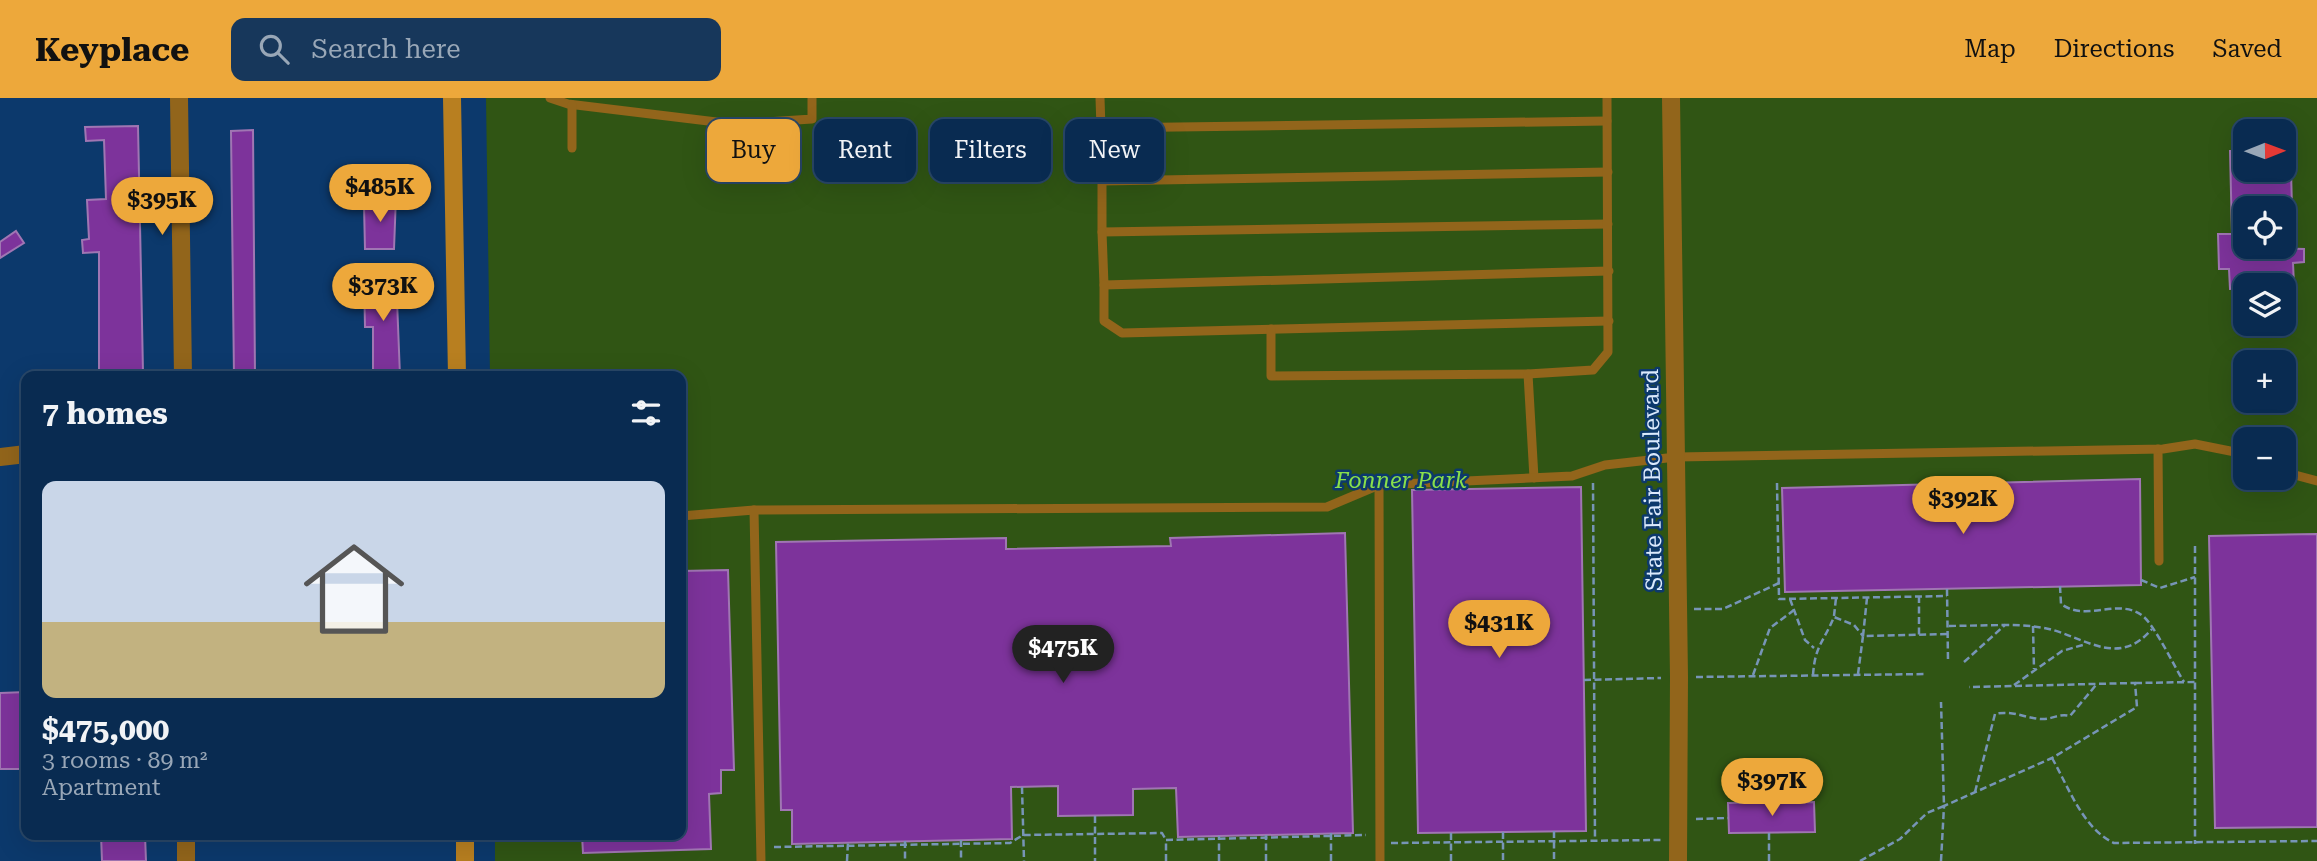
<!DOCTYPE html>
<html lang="en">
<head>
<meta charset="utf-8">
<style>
	:root { --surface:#092b51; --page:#17375b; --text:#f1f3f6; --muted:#99a7b7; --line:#294768; --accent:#eda83b }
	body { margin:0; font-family:"Roboto Serif",serif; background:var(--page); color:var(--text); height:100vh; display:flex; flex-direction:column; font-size:26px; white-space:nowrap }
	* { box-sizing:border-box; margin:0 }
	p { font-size:23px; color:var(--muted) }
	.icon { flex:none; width:38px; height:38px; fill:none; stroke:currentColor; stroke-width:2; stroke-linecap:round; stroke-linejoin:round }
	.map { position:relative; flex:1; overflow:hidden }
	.panel { position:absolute; left:21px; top:273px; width:665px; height:469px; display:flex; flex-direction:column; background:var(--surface); border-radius:14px; box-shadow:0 7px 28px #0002,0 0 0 2px var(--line) }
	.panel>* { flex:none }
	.banner { position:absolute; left:707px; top:21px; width:665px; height:63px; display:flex; gap:14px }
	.needle { width:46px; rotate:89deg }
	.tools { position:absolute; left:2233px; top:21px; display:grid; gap:14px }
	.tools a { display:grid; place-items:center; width:63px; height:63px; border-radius:14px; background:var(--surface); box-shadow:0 7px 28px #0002,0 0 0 2px var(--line); font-size:35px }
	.price { position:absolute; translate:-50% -60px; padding:0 16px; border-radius:24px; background:var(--accent); color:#111; font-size:23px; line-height:46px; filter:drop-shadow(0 2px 4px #0008) }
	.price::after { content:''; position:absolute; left:50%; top:42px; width:21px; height:16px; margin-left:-10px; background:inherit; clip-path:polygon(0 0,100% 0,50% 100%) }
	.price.on { background:#222; color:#fff }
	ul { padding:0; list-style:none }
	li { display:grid; align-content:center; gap:14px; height:371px; padding:0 21px }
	li span { display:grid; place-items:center; height:217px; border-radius:14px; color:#555 }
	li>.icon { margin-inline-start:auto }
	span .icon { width:126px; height:126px; fill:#fffc; stroke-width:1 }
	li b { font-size:30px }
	h2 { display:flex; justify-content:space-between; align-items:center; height:84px; padding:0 21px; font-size:30px }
	.pill { padding:0 24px; border-radius:14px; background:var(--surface); box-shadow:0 7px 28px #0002,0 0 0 2px var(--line); font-size:24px; line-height:63px }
	.pill.on { background:var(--accent); color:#111 }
	header { display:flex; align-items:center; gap:42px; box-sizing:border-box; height:98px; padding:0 35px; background:var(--accent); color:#111 }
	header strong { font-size:33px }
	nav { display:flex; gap:38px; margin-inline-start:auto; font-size:24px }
	.search { width:490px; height:63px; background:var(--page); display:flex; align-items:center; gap:18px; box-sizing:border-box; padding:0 24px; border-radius:14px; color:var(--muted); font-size:26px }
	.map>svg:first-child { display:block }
	.green { fill:#305514; fill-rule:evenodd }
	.building { fill:#7d339b; stroke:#a076b3; stroke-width:2 }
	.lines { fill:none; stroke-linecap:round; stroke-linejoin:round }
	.path { stroke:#7795b7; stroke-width:2.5; stroke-dasharray:7 3.5; stroke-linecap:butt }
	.lane { stroke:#92651b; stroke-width:9 }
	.street { stroke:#92651b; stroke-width:18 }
	.secondary { stroke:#b87f20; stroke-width:18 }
	.labels { text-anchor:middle; stroke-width:5; stroke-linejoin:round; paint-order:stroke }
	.park-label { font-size:23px; font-style:italic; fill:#89df4b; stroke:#0c396c }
	.street-label { font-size:23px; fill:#dbeafd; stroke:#0c396c }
</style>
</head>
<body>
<header>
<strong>Keyplace</strong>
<div class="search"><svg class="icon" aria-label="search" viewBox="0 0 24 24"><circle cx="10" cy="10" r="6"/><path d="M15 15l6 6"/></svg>Search here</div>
<nav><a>Map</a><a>Directions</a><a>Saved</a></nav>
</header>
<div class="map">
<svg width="2317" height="763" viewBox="0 0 2317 763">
	<rect width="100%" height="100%" fill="#0c396c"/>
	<path class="green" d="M486,0H2317V763H495V737H681V278H490ZM2245,33H2284V72H2245ZM2245,110H2284V149H2245ZM2245,187H2284V226H2245ZM2245,264H2284V303H2245ZM2245,341H2284V380H2245Z"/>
	<g class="building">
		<polygon points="138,28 143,274 99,275 99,154 83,155 82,142 89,141 87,102 106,101 104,42 86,43 85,29"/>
		<polygon points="253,32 255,278 234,278 231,33"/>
		<polygon points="2230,53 2245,53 2245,72 2291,72 2292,110 2245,110 2245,149 2304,151 2304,164 2293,165 2294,187 2245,187 2245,190 2230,191 2229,171 2219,171 2218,136 2232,136"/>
		<polygon points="375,98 396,98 394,151 365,151 364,107 376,107"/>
		<polygon points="16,133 24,145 0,160 0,144"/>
		<polygon points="396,177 400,278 373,278 373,229 365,229 364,178"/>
		<polygon points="2140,381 2141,487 1785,494 1782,390"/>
		<polygon points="1581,389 1586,733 1418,735 1412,392"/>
		<polygon points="1345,435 1353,735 1178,739 1176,690 1133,691 1133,717 1058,718 1058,688 1011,689 1012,741 792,746 792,712 781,712 776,444 1006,440 1006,451 1171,448 1170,440"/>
		<polygon points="2317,436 2317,729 2215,730 2209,438"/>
		<polygon points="728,472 734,672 721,672 721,695 709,696 711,751 583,755 582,737 681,737 681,473"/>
		<polygon points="26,594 26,671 0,671 0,595"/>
		<polygon points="1814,704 1815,734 1729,735 1728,705"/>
		<polygon points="101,737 145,737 146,763 102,763"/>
	</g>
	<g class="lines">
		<g class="path">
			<polyline points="1593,385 1595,743"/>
			<polyline points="1777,385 1779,501 1947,498"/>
			<polyline points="2195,448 2195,746"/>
			<polyline points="2141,482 2160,490 2195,479"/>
			<path d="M2060,488L2061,506C2087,525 2120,498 2144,519C2156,530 2174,568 2184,584"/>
			<polyline points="1947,491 1948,563"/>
			<polyline points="1919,498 1919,537"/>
			<polyline points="1790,501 1805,542 1814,550"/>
			<polyline points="1694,511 1723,511 1779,485"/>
			<polyline points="1834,518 1836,500"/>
			<polyline points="1949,528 2005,527"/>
			<polyline points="2033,528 2034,571"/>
			<polyline points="1863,538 1867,500"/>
			<path d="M1964,564L2005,527C2021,527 2038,528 2053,532C2090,543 2120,568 2152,531"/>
			<polyline points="1858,576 1863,538 1948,536"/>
			<polyline points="1753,577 1770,530 1794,512"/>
			<path d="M1813,577C1815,548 1823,545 1834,519L1854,527L1863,538"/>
			<polyline points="1696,579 1927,576"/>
			<polyline points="1584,582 1661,580"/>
			<polyline points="2135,585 2195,584"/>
			<polyline points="2014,587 2062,553 2086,546"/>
			<path d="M2052,660C2068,688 2083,731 2114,745L2317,743"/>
			<polyline points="1022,689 1024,763"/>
			<path d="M1975,694L1995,616C2012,612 2025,620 2041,621C2052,622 2058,615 2070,618L2096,587"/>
			<polyline points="1095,718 1095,763"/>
			<polyline points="1696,721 1728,720"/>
			<polyline points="1554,733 1554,763"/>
			<polyline points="1503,734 1503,763"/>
			<polyline points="1331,735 1331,763"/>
			<polyline points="961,742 961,763"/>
			<polyline points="905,743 905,763"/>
			<polyline points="1391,745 1661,742"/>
			<polyline points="774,749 1010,745 1023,737 1162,735 1166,742"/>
			<polyline points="847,763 848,744"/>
			<polyline points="1166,763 1166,742 1366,737"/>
			<polyline points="1219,763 1219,738"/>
			<polyline points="1266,763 1266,737"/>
			<polyline points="1451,763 1451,735"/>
			<polyline points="1769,763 1769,734"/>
			<polyline points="1860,763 1900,741 1927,715 1944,708 1941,604"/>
			<polyline points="1941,763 1944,708 2052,660 2137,609 2135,585 1969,589"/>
		</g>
		<g class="lane">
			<polyline points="550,0 568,6 733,26 812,21 812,0"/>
			<polyline points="1100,0 1101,30 1607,23"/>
			<polyline points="572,7 572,50"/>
			<polyline points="1101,30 1102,83 1608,74"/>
			<polyline points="1102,83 1102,134 1608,126"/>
			<polyline points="1102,134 1104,187 1609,173"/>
			<polyline points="1104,187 1104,223 1122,235 1609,223"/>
			<polyline points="1271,231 1271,278 1528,276"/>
			<polyline points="2158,351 2159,463"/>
			<polyline points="2284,374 2317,383"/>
			<polyline points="1534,380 1528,276 1593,272 1608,254 1607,0"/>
			<polyline points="681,418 754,412"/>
			<polyline points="761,763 754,412 1327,409 1379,387"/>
			<polyline points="1380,763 1379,387 1572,378 1605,367 1676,359 2163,351 2195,346 2245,356"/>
		</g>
		<g class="street">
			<polyline points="179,0 183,278"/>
			<polyline points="1671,0 1679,579 1678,763"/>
			<polyline points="0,359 26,356"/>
			<polyline points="186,737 186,763"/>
		</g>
		<g class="secondary">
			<polyline points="452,0 457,278"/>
			<polyline points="465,737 465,763"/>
		</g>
	</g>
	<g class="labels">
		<g class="park-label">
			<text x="1401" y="390">Fonner Park</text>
		</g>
		<g class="street-label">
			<text transform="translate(1652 382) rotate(-91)" y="8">State Fair Boulevard</text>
		</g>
	</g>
</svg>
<div class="tools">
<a><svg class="needle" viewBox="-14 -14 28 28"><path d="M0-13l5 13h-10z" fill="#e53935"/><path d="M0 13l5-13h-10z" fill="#99a7b7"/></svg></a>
<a><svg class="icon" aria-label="locate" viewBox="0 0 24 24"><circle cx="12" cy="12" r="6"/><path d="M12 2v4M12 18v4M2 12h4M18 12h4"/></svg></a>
<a><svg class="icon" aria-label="layers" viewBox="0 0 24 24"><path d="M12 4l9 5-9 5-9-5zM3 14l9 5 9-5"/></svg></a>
<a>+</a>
<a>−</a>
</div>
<b class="price" style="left:380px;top:126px">$485K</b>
<b class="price" style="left:162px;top:139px">$395K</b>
<b class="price" style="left:383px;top:225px">$373K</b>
<b class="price" style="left:1963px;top:438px">$392K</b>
<b class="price" style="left:1499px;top:562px">$431K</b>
<b class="price on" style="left:1063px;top:587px">$475K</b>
<b class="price" style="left:1772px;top:720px">$397K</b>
<div class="banner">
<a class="pill on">Buy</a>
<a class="pill">Rent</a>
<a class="pill">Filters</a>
<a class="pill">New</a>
</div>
<section class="panel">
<h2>7 homes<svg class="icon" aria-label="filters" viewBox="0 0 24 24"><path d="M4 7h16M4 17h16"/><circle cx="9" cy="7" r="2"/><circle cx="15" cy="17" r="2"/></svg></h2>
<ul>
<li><span style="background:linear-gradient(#c9d6e8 65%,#c2b280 0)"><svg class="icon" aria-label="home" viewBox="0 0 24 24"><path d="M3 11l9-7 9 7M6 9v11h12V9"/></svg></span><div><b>$475,000</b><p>3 rooms · 89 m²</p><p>Apartment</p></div></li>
</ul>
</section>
</div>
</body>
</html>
